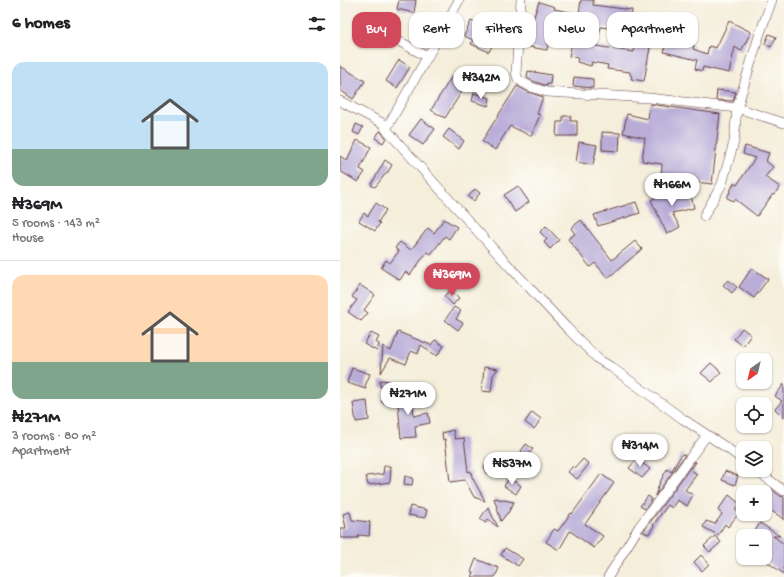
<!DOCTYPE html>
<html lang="en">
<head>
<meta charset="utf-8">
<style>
	:root { --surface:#fff; --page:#f6f6f6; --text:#202124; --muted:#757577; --line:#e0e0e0; --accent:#d1495b }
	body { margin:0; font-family:"Gochi Hand",sans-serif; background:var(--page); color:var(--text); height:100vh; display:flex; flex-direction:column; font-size:15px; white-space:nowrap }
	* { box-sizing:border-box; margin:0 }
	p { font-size:13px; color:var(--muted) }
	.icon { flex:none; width:22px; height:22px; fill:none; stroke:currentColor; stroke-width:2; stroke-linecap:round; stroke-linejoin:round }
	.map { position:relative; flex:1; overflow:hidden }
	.details { display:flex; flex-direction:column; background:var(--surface); width:340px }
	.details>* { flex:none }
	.banner { position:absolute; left:12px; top:12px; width:372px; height:36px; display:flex; gap:8px }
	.needle { width:26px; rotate:214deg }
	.tools { position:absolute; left:396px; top:353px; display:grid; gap:8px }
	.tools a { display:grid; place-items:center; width:36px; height:36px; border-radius:8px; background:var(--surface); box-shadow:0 1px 3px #0004; font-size:20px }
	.price { position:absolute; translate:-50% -34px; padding:0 9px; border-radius:14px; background:#fff; color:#222; font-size:13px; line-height:26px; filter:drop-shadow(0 1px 2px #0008) }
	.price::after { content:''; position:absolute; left:50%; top:24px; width:12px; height:9px; margin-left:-6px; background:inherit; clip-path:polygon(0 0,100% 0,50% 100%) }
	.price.current { background:var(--accent); color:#fff }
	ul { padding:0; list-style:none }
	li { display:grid; align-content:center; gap:8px; height:212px; padding:0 12px }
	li+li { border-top:1px solid var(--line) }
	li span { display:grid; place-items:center; height:124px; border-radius:12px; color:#555 }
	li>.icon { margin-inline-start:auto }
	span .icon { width:72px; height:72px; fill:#fffc; stroke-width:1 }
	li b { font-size:17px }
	h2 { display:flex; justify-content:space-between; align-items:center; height:48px; padding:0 12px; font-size:17px }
	.pill { padding:0 14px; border-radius:12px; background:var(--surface); box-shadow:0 1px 3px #0004; font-size:14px; line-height:36px }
	.pill.current { background:var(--accent); color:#fff }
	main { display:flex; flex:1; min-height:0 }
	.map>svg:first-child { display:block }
	.building { fill:#b9add8 }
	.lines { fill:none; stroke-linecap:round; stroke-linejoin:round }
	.street-casing { stroke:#643e45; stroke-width:10 }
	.street { stroke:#fff; stroke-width:9 }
</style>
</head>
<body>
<main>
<section class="details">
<h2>6 homes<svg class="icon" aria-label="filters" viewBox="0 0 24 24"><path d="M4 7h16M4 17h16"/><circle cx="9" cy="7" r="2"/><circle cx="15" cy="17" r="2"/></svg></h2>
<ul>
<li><span style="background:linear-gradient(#bfe0f5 70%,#7fa58c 0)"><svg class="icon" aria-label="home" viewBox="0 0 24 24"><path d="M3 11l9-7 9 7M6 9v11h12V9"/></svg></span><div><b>₦369M</b><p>5 rooms · 143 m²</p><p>House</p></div></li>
<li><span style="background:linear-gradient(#ffd9b3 70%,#7fa58c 0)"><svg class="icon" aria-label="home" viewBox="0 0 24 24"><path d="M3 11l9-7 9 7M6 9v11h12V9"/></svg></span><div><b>₦271M</b><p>3 rooms · 80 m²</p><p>Apartment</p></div></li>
</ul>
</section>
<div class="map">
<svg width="444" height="577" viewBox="0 0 444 577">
	<rect width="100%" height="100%" fill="#fdfcf7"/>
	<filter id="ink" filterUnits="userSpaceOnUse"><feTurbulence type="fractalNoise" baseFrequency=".025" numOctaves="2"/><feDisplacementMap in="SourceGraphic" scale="8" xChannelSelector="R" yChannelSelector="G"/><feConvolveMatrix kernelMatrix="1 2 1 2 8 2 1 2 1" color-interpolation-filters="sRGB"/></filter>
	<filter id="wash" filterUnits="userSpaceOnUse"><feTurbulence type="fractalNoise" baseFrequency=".012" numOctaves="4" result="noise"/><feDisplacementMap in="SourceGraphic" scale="16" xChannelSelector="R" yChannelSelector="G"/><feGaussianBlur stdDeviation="0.9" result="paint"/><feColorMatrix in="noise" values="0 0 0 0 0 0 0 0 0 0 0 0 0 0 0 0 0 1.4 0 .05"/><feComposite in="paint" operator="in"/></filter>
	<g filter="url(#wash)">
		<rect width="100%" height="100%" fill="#f4eeda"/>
		<g id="blocks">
			<g class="building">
				<polygon points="59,0 76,0 74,13 57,9"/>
				<polygon points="241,0 253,0 253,5 292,10 290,31 261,27 256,46 294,52 296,39 311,42 304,81 291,79 292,76 290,75 290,72 267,69 268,65 252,62 251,66 237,62 238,58 229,56 232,44 209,39 207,50 190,47 193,31 185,29 187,21 192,22 199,2 215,7 214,9 239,14"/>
				<polygon points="42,13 49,17 43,26 39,25 36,26 34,24"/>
				<polygon points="131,21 151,30 147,37 154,41 149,52 131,44 133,40 124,36"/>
				<polygon points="389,21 411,32 401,51 395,47 389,73 363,67 362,71 355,69 357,60 324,52 327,39 354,45 353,49 367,54 369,46 376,48"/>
				<polygon points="23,23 30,29 23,38 15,33"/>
				<polygon points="429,34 436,37 431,47 425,44"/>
				<polygon points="59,60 70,67 57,88 46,81"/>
				<polygon points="0,66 25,81 13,99 0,90"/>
				<polygon points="188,71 211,75 210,84 207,84 207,86 193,81 187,78"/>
				<polygon points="112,76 126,85 105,118 91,110"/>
				<polygon points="234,77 253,79 253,88 233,86"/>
				<polygon points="177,86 188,92 203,97 197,114 200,115 191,136 170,126 155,150 142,141"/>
				<polygon points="377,90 396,92 393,101 376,100"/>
				<polygon points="134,93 150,98 148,106 132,101"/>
				<polygon points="310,104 380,114 372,184 321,178 322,164 302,161 305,138 283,133 287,114 308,119"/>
				<polygon points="223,116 231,116 230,121 237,121 237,136 216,136 217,122 223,122"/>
				<polygon points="81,119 95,129 83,145 69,135"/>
				<polygon points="16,124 23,127 19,135 13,132"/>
				<polygon points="109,129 124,141 119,149 103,137"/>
				<polygon points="40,131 46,138 43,143 35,138"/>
				<polygon points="262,132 280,133 279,151 262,150"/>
				<polygon points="17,140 31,147 20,169 25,172 18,182 0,171 0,156 7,161"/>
				<polygon points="239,142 257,145 253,165 236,162"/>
				<polygon points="405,146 429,153 426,161 433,167 425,177 440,187 434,195 433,194 417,216 395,199 394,201 387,198 394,183 397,185 415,158 403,154"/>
				<polygon points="45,160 52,165 48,172 47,172 35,187 31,185"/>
				<polygon points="178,186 189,202 175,212 164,195"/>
				<polygon points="349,188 354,208 332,213 340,227 327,234 311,200 323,194"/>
				<polygon points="135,189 140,193 134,201 128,197"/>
				<polygon points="296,202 300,213 258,226 254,215"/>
				<polygon points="36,203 46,210 38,222 40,223 35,231 19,221 24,213 28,216"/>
				<polygon points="104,219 117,227 109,239 105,236 91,254 87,252 70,275 65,272 60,280 41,268 46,260 50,263 59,251 55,248 60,242 71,250 88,228 94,233"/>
				<polygon points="241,220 272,260 295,241 302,249 268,278 255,263 250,267 228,239 235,234 231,228"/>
				<polygon points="206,226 219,240 210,249 204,242 207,239 200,232"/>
				<polygon points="412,268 428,279 414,298 399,287"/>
				<polygon points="388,280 397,287 392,293 383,285"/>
				<polygon points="20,285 35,295 24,310 28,313 21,321 8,312 17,300 12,297"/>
				<polygon points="111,290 119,298 113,305 104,296"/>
				<polygon points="114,307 121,311 116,319 123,323 118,330 105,320"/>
				<polygon points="402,328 411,335 403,346 394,339"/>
				<polygon points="58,332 91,345 95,340 104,346 97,356 81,345 78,354 71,351 66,364 50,358 41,373 43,346 51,351"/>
				<polygon points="31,333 39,337 36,342 39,344 37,351 24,344"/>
				<polygon points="371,363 381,372 372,382 361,373"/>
				<polygon points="144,367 158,369 153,375 151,392 142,391"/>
				<polygon points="12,368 30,374 25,386 26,389 7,383"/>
				<polygon points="40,380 51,381 57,383 56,389 40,387"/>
				<polygon points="444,384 444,418 435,409 442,401 435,396"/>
				<polygon points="72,396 74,416 88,413 90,423 75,426 76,437 61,438 58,404 42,402 42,400"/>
				<polygon points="27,401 29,420 16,422 13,403"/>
				<polygon points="192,412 201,419 194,429 185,422"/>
				<polygon points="113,430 115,439 124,438 128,472 131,471 132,477 145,501 134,497 125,480 110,482 105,439 103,440 102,433"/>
				<polygon points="186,444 193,449 187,456 181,451"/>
				<polygon points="342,454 345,455 315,496 320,482 327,469 331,472"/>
				<polygon points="243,459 249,464 237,479 228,472 233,466 235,468"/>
				<polygon points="297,459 310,469 302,478 289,468"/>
				<polygon points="160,461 163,469 147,474 144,466"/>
				<polygon points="355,461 356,462 351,470 357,474 345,490 353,495 347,506 337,500 332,508 328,505 313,525 314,526 309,534 303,532"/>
				<polygon points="44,466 51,466 50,482 28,485 26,476 43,474"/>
				<polygon points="385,471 398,476 395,485 382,480"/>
				<polygon points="261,474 274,483 245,524 263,536 254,548 230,531 219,550 206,542 214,529 218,531 231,513 232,514"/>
				<polygon points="65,476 73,478 72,485 64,484"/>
				<polygon points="169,478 181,486 176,494 164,486"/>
				<polygon points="430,488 440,496 444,497 444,520 438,515 425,507 425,496"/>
				<polygon points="389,495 400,504 395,510 399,513 388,527 385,524 378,535 363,527 366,521 375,524 382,514 378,510"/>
				<polygon points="308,496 312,499 305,509 300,506"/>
				<polygon points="154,498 174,502 168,513 167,513 161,521"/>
				<polygon points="70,506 87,510 85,518 68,515"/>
				<polygon points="148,507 158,527 148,519 146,523 140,519"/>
				<polygon points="10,512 12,520 30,522 29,536 19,535 18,538 0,538 0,528 6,528 3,514"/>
				<polygon points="420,523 440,536 433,536 444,544 444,574 423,559 425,558 425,536 412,536"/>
				<polygon points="375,536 381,542 370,552 364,546"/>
				<polygon points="165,548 183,559 178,566 161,555"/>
				<polygon points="361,555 369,564 362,571 354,562"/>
				<polygon points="136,559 159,568 155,577 132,577 134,573 131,572"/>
			</g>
		</g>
	</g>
	<g filter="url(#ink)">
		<use href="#blocks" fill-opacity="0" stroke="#643e45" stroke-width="1"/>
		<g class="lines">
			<defs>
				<g id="street">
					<polyline points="181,0 176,73 178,79 182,82 191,87 207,92 309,98 397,108 444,123"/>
					<polyline points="40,31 88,57"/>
					<polyline points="0,101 44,124 46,129 157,253 226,327 258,359 271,367 343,419 387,448 403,460"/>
					<polyline points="46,129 100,35 119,0"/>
					<polyline points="364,216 382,184 394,142 397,108 419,36 432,0"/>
					<polyline points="416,470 444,491"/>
					<polyline points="268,577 299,527 367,435"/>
				</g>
			</defs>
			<use href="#street" class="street-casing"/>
			<use href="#street" class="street"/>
		</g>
	</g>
</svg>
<div class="tools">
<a><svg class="needle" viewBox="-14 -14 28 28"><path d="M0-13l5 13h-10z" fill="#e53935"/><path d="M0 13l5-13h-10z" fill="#757577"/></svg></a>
<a><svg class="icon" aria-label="locate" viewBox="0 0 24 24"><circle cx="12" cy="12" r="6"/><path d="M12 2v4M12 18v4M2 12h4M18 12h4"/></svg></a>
<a><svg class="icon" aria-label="layers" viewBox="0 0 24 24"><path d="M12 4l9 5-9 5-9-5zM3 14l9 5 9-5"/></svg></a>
<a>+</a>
<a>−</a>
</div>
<b class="price" style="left:141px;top:100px">₦342M</b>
<b class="price" style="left:332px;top:207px">₦166M</b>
<b class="price current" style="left:112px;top:297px">₦369M</b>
<b class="price" style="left:68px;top:416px">₦271M</b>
<b class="price" style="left:300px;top:468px">₦314M</b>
<b class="price" style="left:172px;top:486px">₦537M</b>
<div class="banner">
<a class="pill current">Buy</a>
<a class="pill">Rent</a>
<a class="pill">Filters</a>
<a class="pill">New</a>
<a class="pill">Apartment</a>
</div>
</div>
</main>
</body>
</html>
